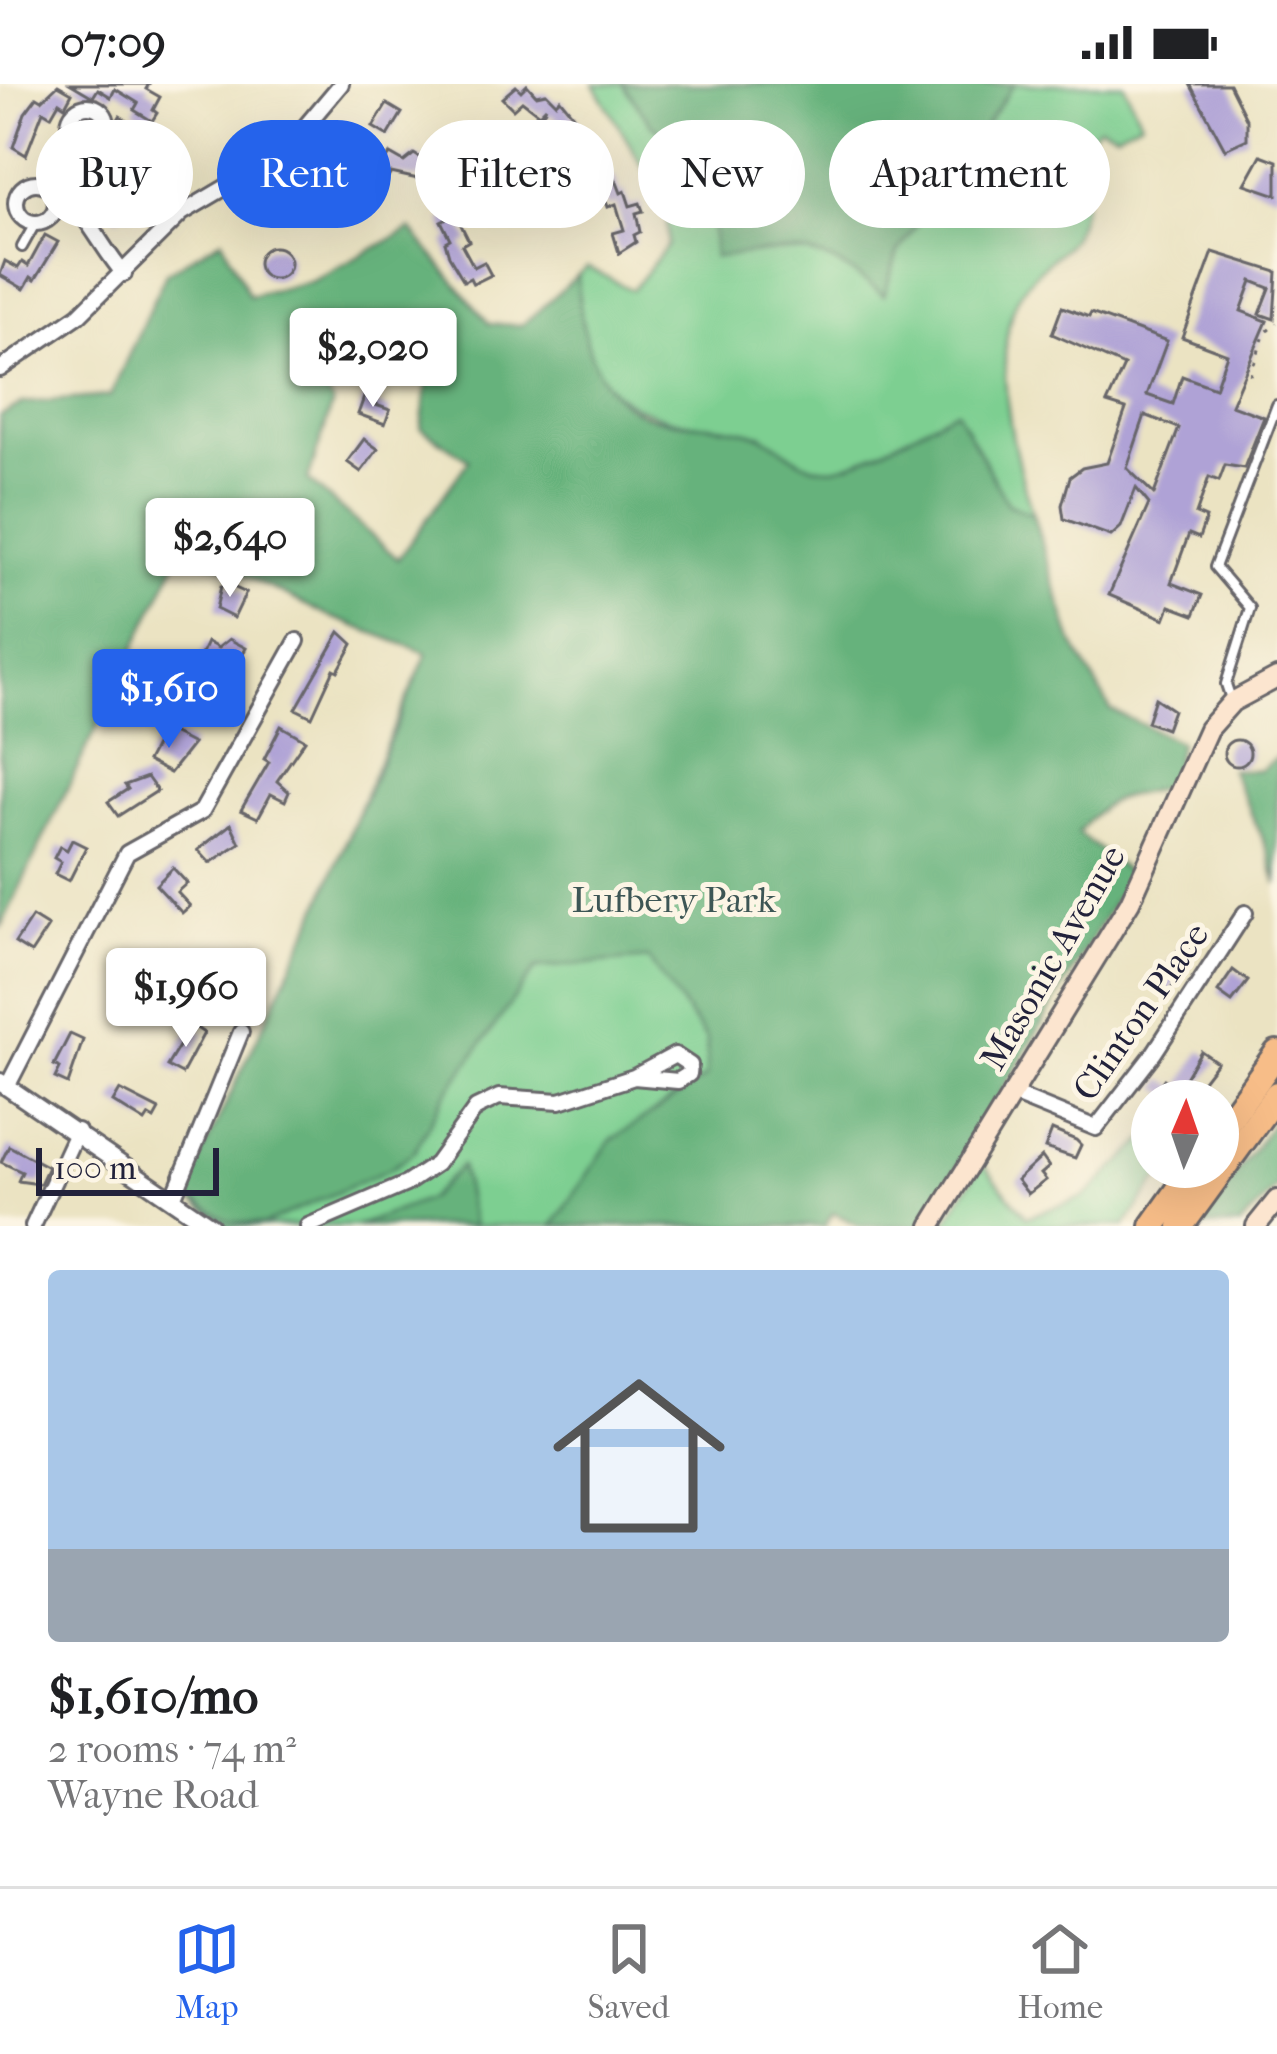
<!DOCTYPE html>
<html lang="en">
<head>
<meta charset="utf-8">
<style>
	:root { --surface:#fff; --page:#f6f6f6; --text:#202124; --muted:#757577; --line:#e0e0e0; --accent:#2563eb }
	body { margin:0; font-family:"IM FELL French Canon",serif; background:var(--page); color:var(--text); height:100vh; display:flex; flex-direction:column; font-size:45px; white-space:nowrap }
	* { box-sizing:border-box; margin:0 }
	p { font-size:39px; color:var(--muted) }
	.icon { flex:none; width:66px; height:66px; fill:none; stroke:currentColor; stroke-width:2; stroke-linecap:round; stroke-linejoin:round }
	.map { position:relative; height:1142px; overflow:hidden }
	.side { display:flex; flex-direction:column; background:var(--surface); flex:1 }
	.side>* { flex:none }
	.top-card { position:absolute; left:36px; top:36px; width:1206px; height:108px; display:flex; gap:24px }
	.needle { width:78px; rotate:2deg }
	.buttons { position:absolute; left:1131px; top:996px; display:grid; gap:24px }
	.buttons a { display:grid; place-items:center; width:108px; height:108px; border-radius:50%; background:var(--surface); box-shadow:0 12px 48px #0002; font-size:60px }
	.scale { position:absolute; left:36px; bottom:30px; width:183px; box-sizing:border-box; padding-left:12px; border:6px solid #22223b; border-top:0; font-size:33px; line-height:42px; white-space:nowrap; color:#22223b; -webkit-text-stroke:9px #fcf5e5; paint-order:stroke }
	.price { position:absolute; translate:-50% -102px; padding:0 27px; border-radius:12px; background:#fff; color:#222; font-size:39px; line-height:78px; filter:drop-shadow(0 3px 6px #0008) }
	.price::after { content:''; position:absolute; left:50%; top:72px; width:36px; height:27px; margin-left:-18px; background:inherit; clip-path:polygon(0 0,100% 0,50% 100%) }
	.price.on { background:var(--accent); color:#fff }
	ul { padding:0; list-style:none }
	li { display:grid; align-content:center; gap:24px; height:636px; padding:0 48px }
	li span { display:grid; place-items:center; height:372px; border-radius:12px; color:#555 }
	li>.icon { margin-inline-start:auto }
	span .icon { width:216px; height:216px; fill:#fffc; stroke-width:1 }
	li b { font-size:51px }
	.tag { padding:0 42px; border-radius:54px; background:var(--surface); box-shadow:0 12px 48px #0002; font-size:42px; line-height:108px }
	.tag.on { background:var(--accent); color:#fff }
	.status { display:flex; justify-content:space-between; align-items:center; height:84px; padding:0 60px; background:var(--surface); direction:ltr }
	.status svg { height:33px; fill:currentColor }
	.dock { display:flex; justify-content:space-around; align-items:center; height:168px; border-top:3px solid var(--line); background:var(--surface); font-size:33px; color:var(--muted) }
	.dock a { display:grid; justify-items:center; gap:6px }
	.dock .on { color:var(--accent) }
	.map>svg:first-child { display:block }
	.green { fill:#7dcf91; stroke:#507866; stroke-width:3 }
	.forest { fill:#66b27b; stroke:#446a5b; stroke-width:3; fill-rule:evenodd }
	.building { fill:#afa2d6; fill-rule:evenodd }
	.lines { fill:none; stroke-linecap:round; stroke-linejoin:round }
	.service-casing { stroke:#68666a; stroke-width:14 }
	.minor-casing { stroke:#68666a; stroke-width:20 }
	.tertiary-casing { stroke:#68666a; stroke-width:22 }
	.secondary-casing { stroke:#68666a; stroke-width:24 }
	.motorway-casing { stroke:#68666a; stroke-width:30 }
	.path { stroke:#68666a; stroke-width:3; stroke-dasharray:3 9; stroke-linecap:butt }
	.service { stroke:#fff; stroke-width:8 }
	.minor { stroke:#fff; stroke-width:14 }
	.tertiary { stroke:#fff; stroke-width:16 }
	.secondary { stroke:#fce5cf; stroke-width:18 }
	.motorway { stroke:#f7bd88; stroke-width:24 }
	.labels { text-anchor:middle; stroke-width:10; stroke-linejoin:round; paint-order:stroke }
	.park-label { font-size:36px; fill:#3d5655; stroke:#fcf5e5 }
	.street-label { font-size:36px; fill:#22223b; stroke:#fcf5e5 }
</style>
</head>
<body>
<div class="status"><b>07:09</b><svg viewBox="0 0 49 12"><path d="M0 12V9h3v3zM5 12V6h3v6zM10 12V3h3v9zM15 12V0h3v12zM26 1h20v11H26zM47 4h2v5h-2z"/></svg></div>
<div class="map">
<svg width="1277" height="1142" viewBox="0 0 1277 1142">
	<rect width="100%" height="100%" fill="#fcf5e5"/>
	<filter id="ink" filterUnits="userSpaceOnUse"><feTurbulence type="fractalNoise" baseFrequency=".00833" numOctaves="2"/><feDisplacementMap in="SourceGraphic" scale="24" xChannelSelector="R" yChannelSelector="G"/><feConvolveMatrix kernelMatrix="1 2 1 2 8 2 1 2 1" color-interpolation-filters="sRGB"/></filter>
	<filter id="wash" filterUnits="userSpaceOnUse"><feTurbulence type="fractalNoise" baseFrequency=".004" numOctaves="4" result="noise"/><feDisplacementMap in="SourceGraphic" scale="48" xChannelSelector="R" yChannelSelector="G"/><feGaussianBlur stdDeviation="2.7" result="paint"/><feColorMatrix in="noise" values="0 0 0 0 0 0 0 0 0 0 0 0 0 0 0 0 0 1.4 0 .05"/><feComposite in="paint" operator="in"/></filter>
	<g filter="url(#wash)">
		<rect width="100%" height="100%" fill="#ebe3c2"/>
		<g class="green">
			<path d="M594,0H623L652,41L683,62L711,101L714,173C798,165 814,157 884,210L898,168L1014,0H1124L1141,37L1117,49L1099,42L1054,92L1055,103L1084,118C1071,175 1060,159 1028,198C984,253 1013,369 1033,431L1007,419L956,327L957,657L1130,790L861,1142L833,1129L825,1142H227L183,1110L314,835L383,667L471,474L760,350C642,332 580,332 578,191L587,183L632,206L668,161L666,122Z"/>
			<polygon points="1145,1056 1152,1058 1152,1083 1167,1083 1125,1142 944,1142 982,1079 1027,1133 1084,1113"/>
		</g>
		<g class="forest">
			<path d="M623,0H1014L898,168L884,211C814,157 799,165 714,173L711,101L683,63L652,41Z"/>
			<path d="M411,145L489,240L522,241L578,191C579,245 593,319 655,334C688,342 725,339 756,350C785,359 792,383 830,384C856,385 929,339 956,326L1007,419L1033,431L1073,559L1111,626L1179,658L1171,702C1124,715 1111,706 1078,749L1130,790L923,1142H861L833,1129L825,1142H553L610,1057L706,993L707,956L648,875L536,884L443,1014L415,1067L392,1084L263,1141L229,1137L183,1110L314,835L427,569L326,531L228,483L179,472L0,845V332L23,319L110,312L166,189L222,155L249,212L312,197ZM329,242L378,252L430,279L421,344L469,376L398,475L308,396L333,318L318,297L313,257Z"/>
			<polygon points="1277,673 1277,801 1269,769 1231,686 1260,686"/>
			<polygon points="1277,1033 1277,1104 1240,1142 1198,1142"/>
			<polygon points="461,1082 473,1142 357,1142 428,1115"/>
		</g>
		<g id="blocks">
			<g class="building">
				<polygon points="71,0 149,0 146,5 160,13 153,26 157,29 152,37 134,26 138,19 115,5 111,13 98,5 93,13"/>
				<polygon points="1190,0 1229,0 1247,36 1247,55 1225,65"/>
				<polygon points="58,1 72,9 65,22 59,18 51,32 43,27 26,71 13,63 25,29 37,13 42,16"/>
				<polygon points="527,1 536,11 546,9 556,19 560,15 579,38 574,43 579,48 566,60 557,50 564,44 553,31 540,34 546,23 539,30 522,17 513,25 502,14 516,2 521,7"/>
				<polygon points="387,20 402,29 388,52 373,43"/>
				<polygon points="120,32 134,40 128,52 136,56 130,65 108,53"/>
				<polygon points="356,47 369,55 362,65 385,78 390,70 404,78 414,70 432,81 418,95 391,89 388,94 374,86 369,94 358,88 362,81 349,73 352,68 346,64"/>
				<polygon points="1261,71 1277,77 1277,111 1245,100"/>
				<polygon points="604,86 606,93 614,91 621,109 625,107 630,122 640,119 643,127 636,129 640,148 634,151 636,158 619,169 613,149 624,146 616,120 608,123 601,103 589,107 584,93"/>
				<polygon points="137,87 148,93 142,112 130,132 123,128 119,134 107,127 115,113 120,117"/>
				<polygon points="459,112 470,132 459,137 469,157 462,161 474,183 484,178 491,191 473,200 470,194 464,197 449,172 445,158 450,155 441,137 447,134 443,127 453,122 451,117"/>
				<polygon points="45,151 58,158 35,196 31,193 24,205 0,191 5,177 18,184 22,178 28,182"/>
				<circle cx="274" cy="179" r="16"/>
				<path d="M1213,168L1277,188L1274,235L1260,230L1270,204L1252,197L1241,227L1267,237L1231,321L1264,333L1244,384L1225,381L1219,397L1209,393L1196,430L1206,434L1199,454L1189,450L1171,499L1202,511L1194,531L1170,522L1165,535L1109,511L1149,420L1136,404L1121,443L1111,452L1064,435L1062,421L1070,393L1082,384L1107,379L1126,325L1107,319L1124,282L1052,250L1062,223L1089,233L1091,229L1167,257L1147,311L1173,320L1182,292L1215,304L1227,270L1182,253ZM1145,331L1179,344L1154,410L1127,384Z"/>
				<polygon points="366,308 376,312 373,320 390,326 385,340 358,330"/>
				<polygon points="364,355 378,365 361,388 347,378"/>
				<polygon points="229,501 246,509 234,534 216,525 221,502"/>
				<polygon points="340,548 353,560 338,587 334,585 312,633 296,625"/>
				<polygon points="229,555 246,564 233,588 201,571 207,558 218,564"/>
				<polygon points="209,597 223,604 209,641 191,633"/>
				<polygon points="1155,614 1173,626 1166,645 1147,638"/>
				<polygon points="281,642 305,656 277,697 289,708 285,717 271,710 258,734 241,726 269,678 264,675"/>
				<polygon points="164,645 193,660 170,689 147,677"/>
				<circle cx="1237" cy="669" r="13"/>
				<polygon points="147,693 157,707 118,732 108,718 128,705 125,701"/>
				<polygon points="231,740 240,759 210,779 198,766"/>
				<polygon points="72,756 86,763 69,797 55,790 61,778 54,774 60,762 67,766"/>
				<polygon points="173,784 187,799 177,808 190,822 182,829 156,801"/>
				<polygon points="32,833 48,843 31,869 15,859"/>
				<polygon points="1183,860 1195,868 1166,913 1151,902"/>
				<polygon points="206,880 222,888 216,901 221,903 205,931 187,923 188,910"/>
				<polygon points="1233,886 1248,897 1232,918 1218,908"/>
				<polygon points="192,941 204,949 182,990 167,982"/>
				<polygon points="70,950 83,956 68,1000 55,994 60,984 54,981"/>
				<polygon points="1201,967 1217,978 1190,1013 1180,1005 1174,1015 1158,1004 1164,995 1179,1004"/>
				<polygon points="120,1006 159,1026 154,1035 149,1032 145,1038 113,1018"/>
				<polygon points="1052,1046 1076,1056 1081,1061 1075,1074 1045,1064"/>
				<polygon points="9,1062 48,1083 40,1100 18,1097 22,1088 1,1078"/>
				<polygon points="1042,1073 1049,1083 1041,1090 1046,1096 1028,1110 1017,1096"/>
			</g>
		</g>
	</g>
	<g filter="url(#ink)">
		<use href="#blocks" fill-opacity="0" stroke="#68666a" stroke-width="3"/>
		<g class="lines">
			<defs>
				<g id="service">
					<polyline points="83,71 113,87"/>
					<polyline points="22,163 36,138"/>
					<polyline points="1232,618 1226,600 1250,524 1215,483 1277,321"/>
				</g>
				<g id="minor">
					<circle cx="88" cy="41" r="19"/>
					<circle cx="36" cy="119" r="20"/>
					<path d="M61,109C90,133 100,162 124,190"/>
					<polyline points="55,115 88,60"/>
					<polyline points="0,285 79,231 182,129 282,70 341,0"/>
					<polyline points="7,1003 127,769 202,727 297,557"/>
					<polyline points="1010,1009 1096,1044 1154,969 1245,829"/>
					<polyline points="174,1112 241,948"/>
					<polyline points="33,1142 77,1047"/>
					<polyline points="308,1142 406,1100 436,1080 476,1024 499,1013 560,1017 634,993 675,971 690,981 689,990 678,997 634,993"/>
				</g>
				<polyline id="tertiary" points="0,998 211,1142"/>
				<g id="secondary">
					<polyline points="931,1142 1130,818 1208,645 1232,618 1277,594"/>
					<polyline points="1256,1142 1277,1116"/>
				</g>
				<g id="motorway">
					<polyline points="1218,1051 1277,969"/>
					<polyline points="1153,1142 1195,1083"/>
					<polyline points="1181,1142 1277,1010"/>
				</g>
			</defs>
			<use href="#service" class="service-casing"/>
			<use href="#minor" class="minor-casing"/>
			<use href="#tertiary" class="tertiary-casing"/>
			<use href="#secondary" class="secondary-casing"/>
			<use href="#motorway" class="motorway-casing"/>
			<polyline class="path" points="1250,291 1265,249 1277,239"/>
			<use href="#service" class="service"/>
			<use href="#minor" class="minor"/>
			<use href="#tertiary" class="tertiary"/>
			<use href="#secondary" class="secondary"/>
			<use href="#motorway" class="motorway"/>
		</g>
	</g>
	<g class="labels">
		<g class="park-label">
			<text x="674" y="828">Lufbery Park</text>
		</g>
		<g class="street-label">
			<text transform="translate(1052 873) rotate(-60)" y="13">Masonic Avenue</text>
			<text transform="translate(1140 927) rotate(-55)" y="13">Clinton Place</text>
		</g>
	</g>
</svg>
<div class="buttons">
<a><svg class="needle" viewBox="-14 -14 28 28"><path d="M0-13l5 13h-10z" fill="#e53935"/><path d="M0 13l5-13h-10z" fill="#757577"/></svg></a>
</div>
<div class="scale">100 m</div>
<b class="price" style="left:373px;top:326px">$2,020</b>
<b class="price" style="left:230px;top:516px">$2,640</b>
<b class="price on" style="left:169px;top:667px">$1,610</b>
<b class="price" style="left:186px;top:966px">$1,960</b>
<div class="top-card">
<a class="tag">Buy</a>
<a class="tag on">Rent</a>
<a class="tag">Filters</a>
<a class="tag">New</a>
<a class="tag">Apartment</a>
</div>
</div>
<section class="side">
<ul>
<li><span style="background:linear-gradient(#a9c7e8 75%,#9aa5b1 0)"><svg class="icon" aria-label="home" viewBox="0 0 24 24"><path d="M3 11l9-7 9 7M6 9v11h12V9"/></svg></span><div><b>$1,610/mo</b><p>2 rooms · 74 m²</p><p>Wayne Road</p></div></li>
</ul>
</section>
<nav class="dock">
<a class="on"><svg class="icon" aria-label="map" viewBox="0 0 24 24"><path d="M3 6l6-2 6 2 6-2v14l-6 2-6-2-6 2zM9 4v14M15 6v14"/></svg>Map</a>
<a><svg class="icon" aria-label="saved" viewBox="0 0 24 24"><path d="M7 4h10v16l-5-4-5 4z"/></svg>Saved</a>
<a><svg class="icon" aria-label="home" viewBox="0 0 24 24"><path d="M3 11l9-7 9 7M6 9v11h12V9"/></svg>Home</a>
</nav>
</body>
</html>
